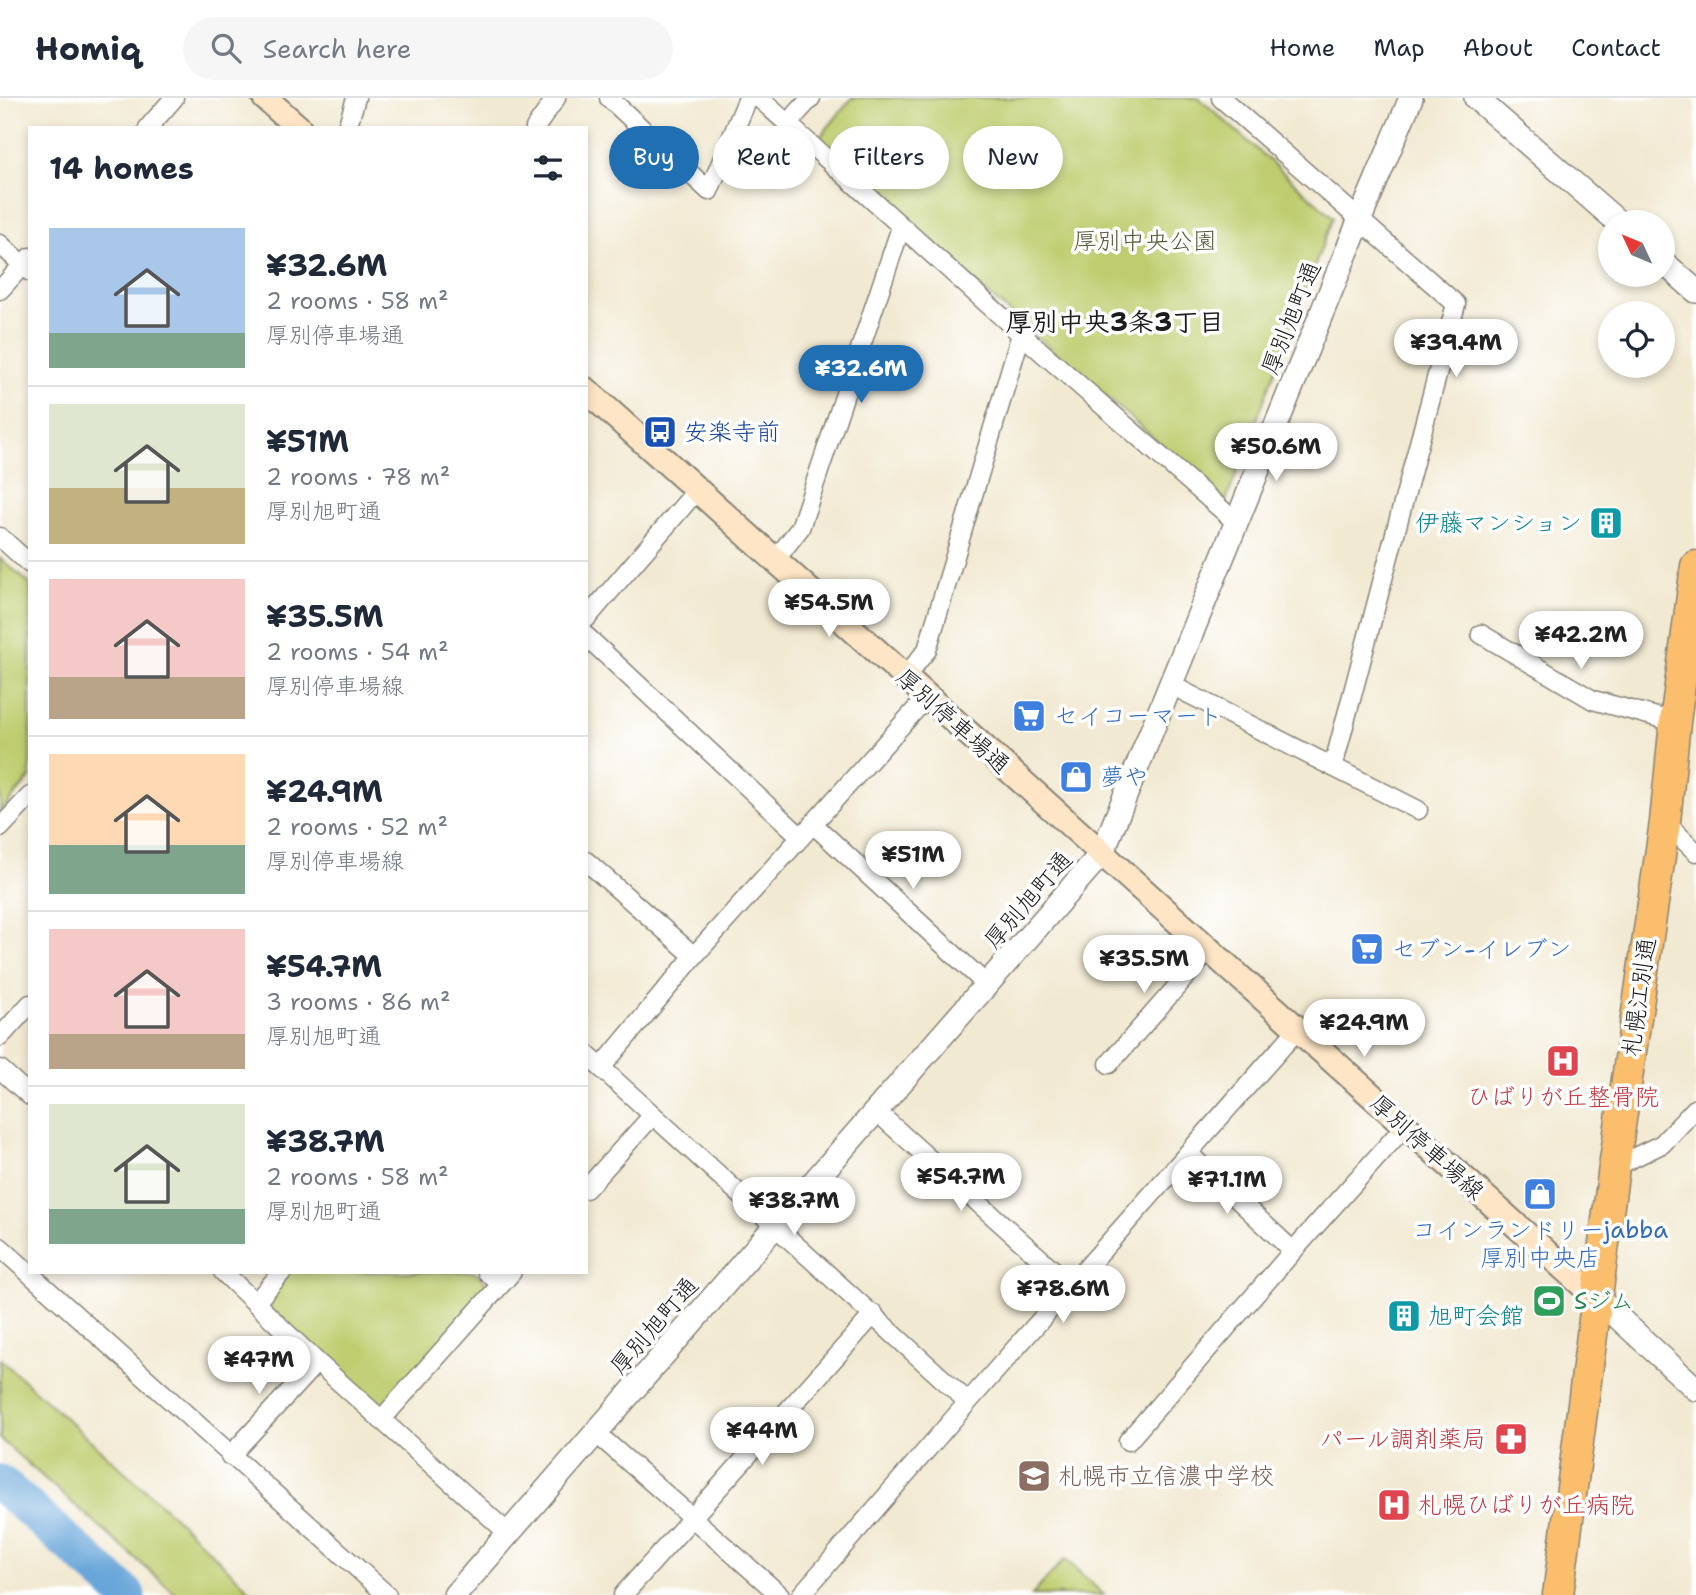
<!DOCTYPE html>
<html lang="en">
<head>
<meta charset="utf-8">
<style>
	:root { --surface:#fff; --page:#f6f6f7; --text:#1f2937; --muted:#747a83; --line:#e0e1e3; --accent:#1f6fb2 }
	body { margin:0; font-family:"Shantell Sans","Klee One",sans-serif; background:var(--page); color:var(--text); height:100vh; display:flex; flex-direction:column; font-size:26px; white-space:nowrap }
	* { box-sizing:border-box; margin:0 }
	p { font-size:23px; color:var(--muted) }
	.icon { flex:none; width:38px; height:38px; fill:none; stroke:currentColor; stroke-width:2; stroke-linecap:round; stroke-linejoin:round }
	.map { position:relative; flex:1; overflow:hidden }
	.drawer { position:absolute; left:28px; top:28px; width:560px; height:1148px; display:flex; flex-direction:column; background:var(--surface); border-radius:0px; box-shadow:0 4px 10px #0003 }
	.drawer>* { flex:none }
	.hud { position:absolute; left:609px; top:28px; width:665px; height:63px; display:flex; gap:14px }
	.needle { width:46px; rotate:314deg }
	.tools { position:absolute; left:1598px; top:112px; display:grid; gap:14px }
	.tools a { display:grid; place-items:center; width:77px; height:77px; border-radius:50%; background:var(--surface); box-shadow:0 4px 10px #0003; font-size:35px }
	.price { position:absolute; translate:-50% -60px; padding:0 16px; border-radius:24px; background:#fff; color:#222; font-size:23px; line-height:46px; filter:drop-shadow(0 2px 4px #0008) }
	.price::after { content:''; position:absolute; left:50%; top:42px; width:21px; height:16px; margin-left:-10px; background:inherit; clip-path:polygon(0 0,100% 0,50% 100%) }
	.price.active { background:var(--accent); color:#fff }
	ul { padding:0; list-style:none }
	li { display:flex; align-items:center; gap:21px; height:175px; padding:0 21px }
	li+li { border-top:2px solid var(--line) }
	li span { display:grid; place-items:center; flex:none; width:196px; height:140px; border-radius:0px; color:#555 }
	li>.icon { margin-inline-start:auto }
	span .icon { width:84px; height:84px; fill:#fffc; stroke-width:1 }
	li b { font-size:30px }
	h2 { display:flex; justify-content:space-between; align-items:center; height:84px; padding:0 21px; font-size:30px }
	.pill { padding:0 24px; border-radius:32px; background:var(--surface); box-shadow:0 4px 10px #0003; font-size:24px; line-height:63px }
	.pill.active { background:var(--accent); color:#fff }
	header { display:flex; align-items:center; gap:42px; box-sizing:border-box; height:98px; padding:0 35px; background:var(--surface); border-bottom:2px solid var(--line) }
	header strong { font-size:33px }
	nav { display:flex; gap:38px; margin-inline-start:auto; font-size:24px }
	.search { width:490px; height:63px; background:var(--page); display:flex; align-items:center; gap:18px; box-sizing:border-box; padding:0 24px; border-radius:38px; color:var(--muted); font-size:26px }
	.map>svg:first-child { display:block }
	.green { fill:#bfcd6f; stroke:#6e7446; stroke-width:2 }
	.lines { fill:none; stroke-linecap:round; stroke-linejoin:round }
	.river { stroke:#67a5d9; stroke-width:37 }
	.minor-casing { stroke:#878277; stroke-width:21 }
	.tertiary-casing { stroke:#878277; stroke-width:26 }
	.secondary-casing { stroke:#878277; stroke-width:28 }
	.trunk-casing { stroke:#878277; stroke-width:33 }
	.minor { stroke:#fff; stroke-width:18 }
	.tertiary { stroke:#fff; stroke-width:23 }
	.secondary { stroke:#fde5c5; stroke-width:24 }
	.trunk { stroke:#fabe6d; stroke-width:30 }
	.labels { text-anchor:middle; stroke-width:7; stroke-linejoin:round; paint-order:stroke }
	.park-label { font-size:24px; fill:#555a39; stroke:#fff }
	.street-label { font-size:24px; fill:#1c1c1c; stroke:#fff }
	.transit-label { font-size:24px; fill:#164399; stroke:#fff; text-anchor:start }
	.culture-label { font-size:24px; fill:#0d838f; stroke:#fff; text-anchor:end }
	.shop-label { font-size:24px; fill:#366cbe; stroke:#fff; text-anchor:start }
	.health-label { font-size:24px; fill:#be3a42; stroke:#fff }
	.leisure-label { font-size:24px; fill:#27864d; stroke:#fff; text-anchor:start }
	.education-label { font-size:24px; fill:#785e54; stroke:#fff; text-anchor:start }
	.neighbourhood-label { font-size:26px; font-weight:bold; fill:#1c1c1c; stroke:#fff }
</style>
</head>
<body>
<header>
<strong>Homiq</strong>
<div class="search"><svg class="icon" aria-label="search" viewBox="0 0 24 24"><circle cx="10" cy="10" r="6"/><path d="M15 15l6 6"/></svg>Search here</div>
<nav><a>Home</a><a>Map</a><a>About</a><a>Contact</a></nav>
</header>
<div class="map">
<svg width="1696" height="1497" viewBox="0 0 1696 1497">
	<rect width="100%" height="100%" fill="#fff"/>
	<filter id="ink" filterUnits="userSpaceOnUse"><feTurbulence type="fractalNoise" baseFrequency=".0143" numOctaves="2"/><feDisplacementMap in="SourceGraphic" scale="14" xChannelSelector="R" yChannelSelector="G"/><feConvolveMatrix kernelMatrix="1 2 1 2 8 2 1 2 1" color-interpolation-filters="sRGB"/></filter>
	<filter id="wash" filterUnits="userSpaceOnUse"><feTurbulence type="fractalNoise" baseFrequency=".00686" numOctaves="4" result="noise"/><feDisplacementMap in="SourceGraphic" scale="28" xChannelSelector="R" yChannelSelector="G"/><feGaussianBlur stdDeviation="1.57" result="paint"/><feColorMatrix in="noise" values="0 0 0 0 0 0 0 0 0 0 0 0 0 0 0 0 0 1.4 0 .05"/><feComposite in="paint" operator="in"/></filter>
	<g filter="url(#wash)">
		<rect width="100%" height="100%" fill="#f2e9d2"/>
		<g class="green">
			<polygon points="852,0 1199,0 1333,119 1226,403 815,45"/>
			<polygon points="0,460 30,486 30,680 0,714"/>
			<polygon points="289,1174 475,1174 490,1188 380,1314 263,1204"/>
			<polygon points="0,1261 165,1410 255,1497 177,1497 0,1341"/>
			<polygon points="1065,1461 1104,1497 1032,1497"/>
		</g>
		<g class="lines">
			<polyline class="river" points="0,1385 127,1497"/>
		</g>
	</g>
	<g filter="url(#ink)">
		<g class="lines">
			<defs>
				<g id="minor">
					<polyline points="609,0 709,93 748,0"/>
					<polyline points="759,0 1021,236 1237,425"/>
					<polyline points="1221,0 1456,206 1333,669"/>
					<polyline points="788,25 811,0"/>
					<polyline points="148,30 174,0"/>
					<polyline points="347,30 356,0"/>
					<polyline points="535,30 556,0"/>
					<polyline points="0,146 30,174"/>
					<polyline points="0,192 30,159"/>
					<polyline points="0,439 30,466"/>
					<polyline points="776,461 800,430 901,129"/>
					<polyline points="586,521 697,392"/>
					<polyline points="1481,536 1593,602 1675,624"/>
					<polyline points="586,538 801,739"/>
					<polyline points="905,579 927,552 1021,236"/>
					<polyline points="1171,587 1418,712"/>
					<polyline points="1665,724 1696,754"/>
					<polyline points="813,726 988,888"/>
					<polyline points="0,730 30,698"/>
					<polyline points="586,763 694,858"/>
					<polyline points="0,939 30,906"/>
					<polyline points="586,956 968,1304"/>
					<polyline points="1109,966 1208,853"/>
					<polyline points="601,970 694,858 927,599"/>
					<polyline points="0,971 30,998"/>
					<polyline points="877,1014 1071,1188"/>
					<polyline points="1188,1055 1293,1153"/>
					<polyline points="1614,1069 1662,1046 1696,1010"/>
					<polyline points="586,1091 653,1017"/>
					<polyline points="0,1149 387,1497"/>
					<polyline points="223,1174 317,1264 508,1435"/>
					<polyline points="487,1174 501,1186"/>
					<polyline points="256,1204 282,1174"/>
					<polyline points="381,1322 512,1174"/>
					<polyline points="596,1335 780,1497"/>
					<polyline points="1128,1343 1293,1153 1405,1028"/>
					<polyline points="230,1358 317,1264"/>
					<polyline points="623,1497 874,1216"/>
					<polyline points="801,1497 968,1304 1297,932"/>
				</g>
				<g id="tertiary">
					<polyline points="1476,0 1618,124"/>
					<polyline points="1662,163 1696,193"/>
					<polyline points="1597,1200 1696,1291"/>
					<polyline points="455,1497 776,1127 1102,755 1360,121 1411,0"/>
				</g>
				<g id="secondary">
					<polyline points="265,0 299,30"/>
					<polyline points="586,292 1597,1200"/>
				</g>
				<polyline id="trunk" points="1558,1497 1614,1069 1665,724 1675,624 1696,468"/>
			</defs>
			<use href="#minor" class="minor-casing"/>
			<use href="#tertiary" class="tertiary-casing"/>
			<use href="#secondary" class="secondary-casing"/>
			<use href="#trunk" class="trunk-casing"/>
			<use href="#minor" class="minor"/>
			<use href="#tertiary" class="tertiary"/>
			<use href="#secondary" class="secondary"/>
			<use href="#trunk" class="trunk"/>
		</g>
	</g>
	<defs>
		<symbol id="bus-square" viewBox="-11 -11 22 22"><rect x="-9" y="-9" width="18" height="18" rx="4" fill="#1a4fb4" stroke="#fff"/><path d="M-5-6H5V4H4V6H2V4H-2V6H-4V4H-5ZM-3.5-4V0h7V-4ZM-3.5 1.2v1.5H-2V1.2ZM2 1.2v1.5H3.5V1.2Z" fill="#fff"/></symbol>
		<symbol id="building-square" viewBox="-11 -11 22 22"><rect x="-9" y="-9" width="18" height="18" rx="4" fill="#0f9aa8" stroke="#fff"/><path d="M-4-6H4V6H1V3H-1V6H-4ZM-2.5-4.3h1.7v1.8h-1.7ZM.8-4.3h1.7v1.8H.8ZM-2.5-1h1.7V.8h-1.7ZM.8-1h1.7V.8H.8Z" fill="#fff"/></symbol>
		<symbol id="supermarket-square" viewBox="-11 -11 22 22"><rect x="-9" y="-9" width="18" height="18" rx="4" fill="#3f7fe0" stroke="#fff"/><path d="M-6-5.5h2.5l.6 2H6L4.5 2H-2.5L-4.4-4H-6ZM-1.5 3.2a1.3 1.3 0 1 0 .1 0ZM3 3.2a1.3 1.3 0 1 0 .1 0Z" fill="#fff"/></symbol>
		<symbol id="shop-square" viewBox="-11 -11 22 22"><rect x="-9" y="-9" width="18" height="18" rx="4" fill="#3f7fe0" stroke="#fff"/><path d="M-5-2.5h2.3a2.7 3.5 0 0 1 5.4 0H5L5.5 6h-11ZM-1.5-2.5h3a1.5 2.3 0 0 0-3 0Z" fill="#fff"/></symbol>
		<symbol id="hospital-square" viewBox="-11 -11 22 22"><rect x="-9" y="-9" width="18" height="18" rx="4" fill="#e0444e" stroke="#fff"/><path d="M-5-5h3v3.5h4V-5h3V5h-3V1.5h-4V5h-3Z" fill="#fff"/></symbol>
		<symbol id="stadium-square" viewBox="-11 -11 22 22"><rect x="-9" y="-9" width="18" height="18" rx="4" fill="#2e9e5b" stroke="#fff"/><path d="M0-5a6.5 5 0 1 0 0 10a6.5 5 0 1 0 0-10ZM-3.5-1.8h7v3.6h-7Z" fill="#fff"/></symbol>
		<symbol id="pharmacy-square" viewBox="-11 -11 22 22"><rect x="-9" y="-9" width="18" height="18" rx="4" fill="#e0444e" stroke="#fff"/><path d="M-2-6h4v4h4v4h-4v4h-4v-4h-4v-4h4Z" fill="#fff"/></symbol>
		<symbol id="school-square" viewBox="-11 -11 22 22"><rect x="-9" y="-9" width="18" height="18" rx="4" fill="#8d6e63" stroke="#fff"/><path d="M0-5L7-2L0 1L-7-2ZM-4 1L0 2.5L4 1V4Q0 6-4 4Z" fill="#fff"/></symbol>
	</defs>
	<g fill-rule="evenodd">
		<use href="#bus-square" x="641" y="315" width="38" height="38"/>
		<use href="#building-square" x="1587" y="406" width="38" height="38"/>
		<use href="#supermarket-square" x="1010" y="599" width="38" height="38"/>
		<use href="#shop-square" x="1057" y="660" width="38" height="38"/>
		<use href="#supermarket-square" x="1348" y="832" width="38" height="38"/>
		<use href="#hospital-square" x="1544" y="944" width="38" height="38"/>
		<use href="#shop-square" x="1521" y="1077" width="38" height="38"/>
		<use href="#stadium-square" x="1530" y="1184" width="38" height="38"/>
		<use href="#building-square" x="1385" y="1199" width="38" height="38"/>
		<use href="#pharmacy-square" x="1492" y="1322" width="38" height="38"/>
		<use href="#school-square" x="1015" y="1359" width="38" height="38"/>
		<use href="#hospital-square" x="1375" y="1388" width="38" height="38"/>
	</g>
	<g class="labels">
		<g class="park-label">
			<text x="1145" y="151">厚別中央公園</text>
		</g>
		<g class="street-label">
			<text transform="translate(1291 220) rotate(-68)" y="8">厚別旭町通</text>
			<text transform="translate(953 623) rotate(42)" y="8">厚別停車場通</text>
			<text transform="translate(1028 802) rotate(-49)" y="8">厚別旭町通</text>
			<text transform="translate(1639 899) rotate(-82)" y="8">札幌江別通</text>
			<text transform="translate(1427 1049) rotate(42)" y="8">厚別停車場線</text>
			<text transform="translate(654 1228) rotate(-49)" y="8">厚別旭町通</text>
		</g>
		<g class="transit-label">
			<text x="684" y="342">安楽寺前</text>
		</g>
		<g class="culture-label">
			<text x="1582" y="433">伊藤マンション</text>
			<text x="1428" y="1226" text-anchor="start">旭町会館</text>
		</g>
		<g class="shop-label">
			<text x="1054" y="626">セイコーマート</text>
			<text x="1100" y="687">夢や</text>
			<text x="1392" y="859">セブン-イレブン</text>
			<text x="1540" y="1140" text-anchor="middle">コインランドリーjabba<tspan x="1540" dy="28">厚別中央店</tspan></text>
		</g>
		<g class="health-label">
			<text x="1563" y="1007">ひばりが丘整骨院</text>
			<text x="1486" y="1349" text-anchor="end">パール調剤薬局</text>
			<text x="1418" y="1415" text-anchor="start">札幌ひばりが丘病院</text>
		</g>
		<g class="leisure-label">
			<text x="1574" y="1211">Sジム</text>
		</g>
		<g class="education-label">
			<text x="1058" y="1386">札幌市立信濃中学校</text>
		</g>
		<g class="neighbourhood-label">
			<text x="1115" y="233">厚別中央3条3丁目</text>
		</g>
	</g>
</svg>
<div class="tools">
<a><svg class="needle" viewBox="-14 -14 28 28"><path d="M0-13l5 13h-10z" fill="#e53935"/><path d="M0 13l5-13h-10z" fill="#747a83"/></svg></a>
<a><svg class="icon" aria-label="locate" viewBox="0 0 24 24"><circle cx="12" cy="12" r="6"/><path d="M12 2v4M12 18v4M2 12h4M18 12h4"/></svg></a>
</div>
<b class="price" style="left:1456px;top:281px">¥39.4M</b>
<b class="price active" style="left:861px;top:307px">¥32.6M</b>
<b class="price" style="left:1276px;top:385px">¥50.6M</b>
<b class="price" style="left:829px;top:541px">¥54.5M</b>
<b class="price" style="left:1581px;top:573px">¥42.2M</b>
<b class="price" style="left:913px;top:793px">¥51M</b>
<b class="price" style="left:1144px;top:897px">¥35.5M</b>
<b class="price" style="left:1364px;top:961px">¥24.9M</b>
<b class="price" style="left:961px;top:1115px">¥54.7M</b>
<b class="price" style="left:1227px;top:1118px">¥71.1M</b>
<b class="price" style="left:794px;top:1139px">¥38.7M</b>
<b class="price" style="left:1063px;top:1227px">¥78.6M</b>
<b class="price" style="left:259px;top:1298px">¥47M</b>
<b class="price" style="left:762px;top:1369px">¥44M</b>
<div class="hud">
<a class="pill active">Buy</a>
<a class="pill">Rent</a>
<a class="pill">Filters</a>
<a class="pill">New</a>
</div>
<section class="drawer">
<h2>14 homes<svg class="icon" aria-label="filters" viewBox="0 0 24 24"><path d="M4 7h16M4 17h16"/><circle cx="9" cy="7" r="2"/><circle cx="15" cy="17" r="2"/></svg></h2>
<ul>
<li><span style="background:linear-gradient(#a9c7e8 75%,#7fa58c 0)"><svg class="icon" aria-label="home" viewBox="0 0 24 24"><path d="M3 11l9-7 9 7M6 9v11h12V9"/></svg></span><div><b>¥32.6M</b><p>2 rooms · 58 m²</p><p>厚別停車場通</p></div></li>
<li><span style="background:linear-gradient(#dfe7d0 60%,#c2b280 0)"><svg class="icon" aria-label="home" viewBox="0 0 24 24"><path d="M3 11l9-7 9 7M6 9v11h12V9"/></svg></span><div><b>¥51M</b><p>2 rooms · 78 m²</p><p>厚別旭町通</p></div></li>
<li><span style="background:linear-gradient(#f6c9c9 70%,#b9a48a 0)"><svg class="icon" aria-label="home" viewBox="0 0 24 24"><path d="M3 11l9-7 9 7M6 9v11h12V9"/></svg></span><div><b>¥35.5M</b><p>2 rooms · 54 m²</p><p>厚別停車場線</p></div></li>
<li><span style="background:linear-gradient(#ffd9b3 65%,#7fa58c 0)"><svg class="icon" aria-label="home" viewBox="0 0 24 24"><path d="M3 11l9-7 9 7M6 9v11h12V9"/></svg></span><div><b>¥24.9M</b><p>2 rooms · 52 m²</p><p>厚別停車場線</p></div></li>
<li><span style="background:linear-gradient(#f6c9c9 75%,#b9a48a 0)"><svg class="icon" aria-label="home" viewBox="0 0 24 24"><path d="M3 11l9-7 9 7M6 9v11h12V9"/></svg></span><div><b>¥54.7M</b><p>3 rooms · 86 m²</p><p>厚別旭町通</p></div></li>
<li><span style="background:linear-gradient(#dfe7d0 75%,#7fa58c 0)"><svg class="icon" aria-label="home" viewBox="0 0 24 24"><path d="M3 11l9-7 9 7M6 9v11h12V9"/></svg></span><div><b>¥38.7M</b><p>2 rooms · 58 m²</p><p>厚別旭町通</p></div></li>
</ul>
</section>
</div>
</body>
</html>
